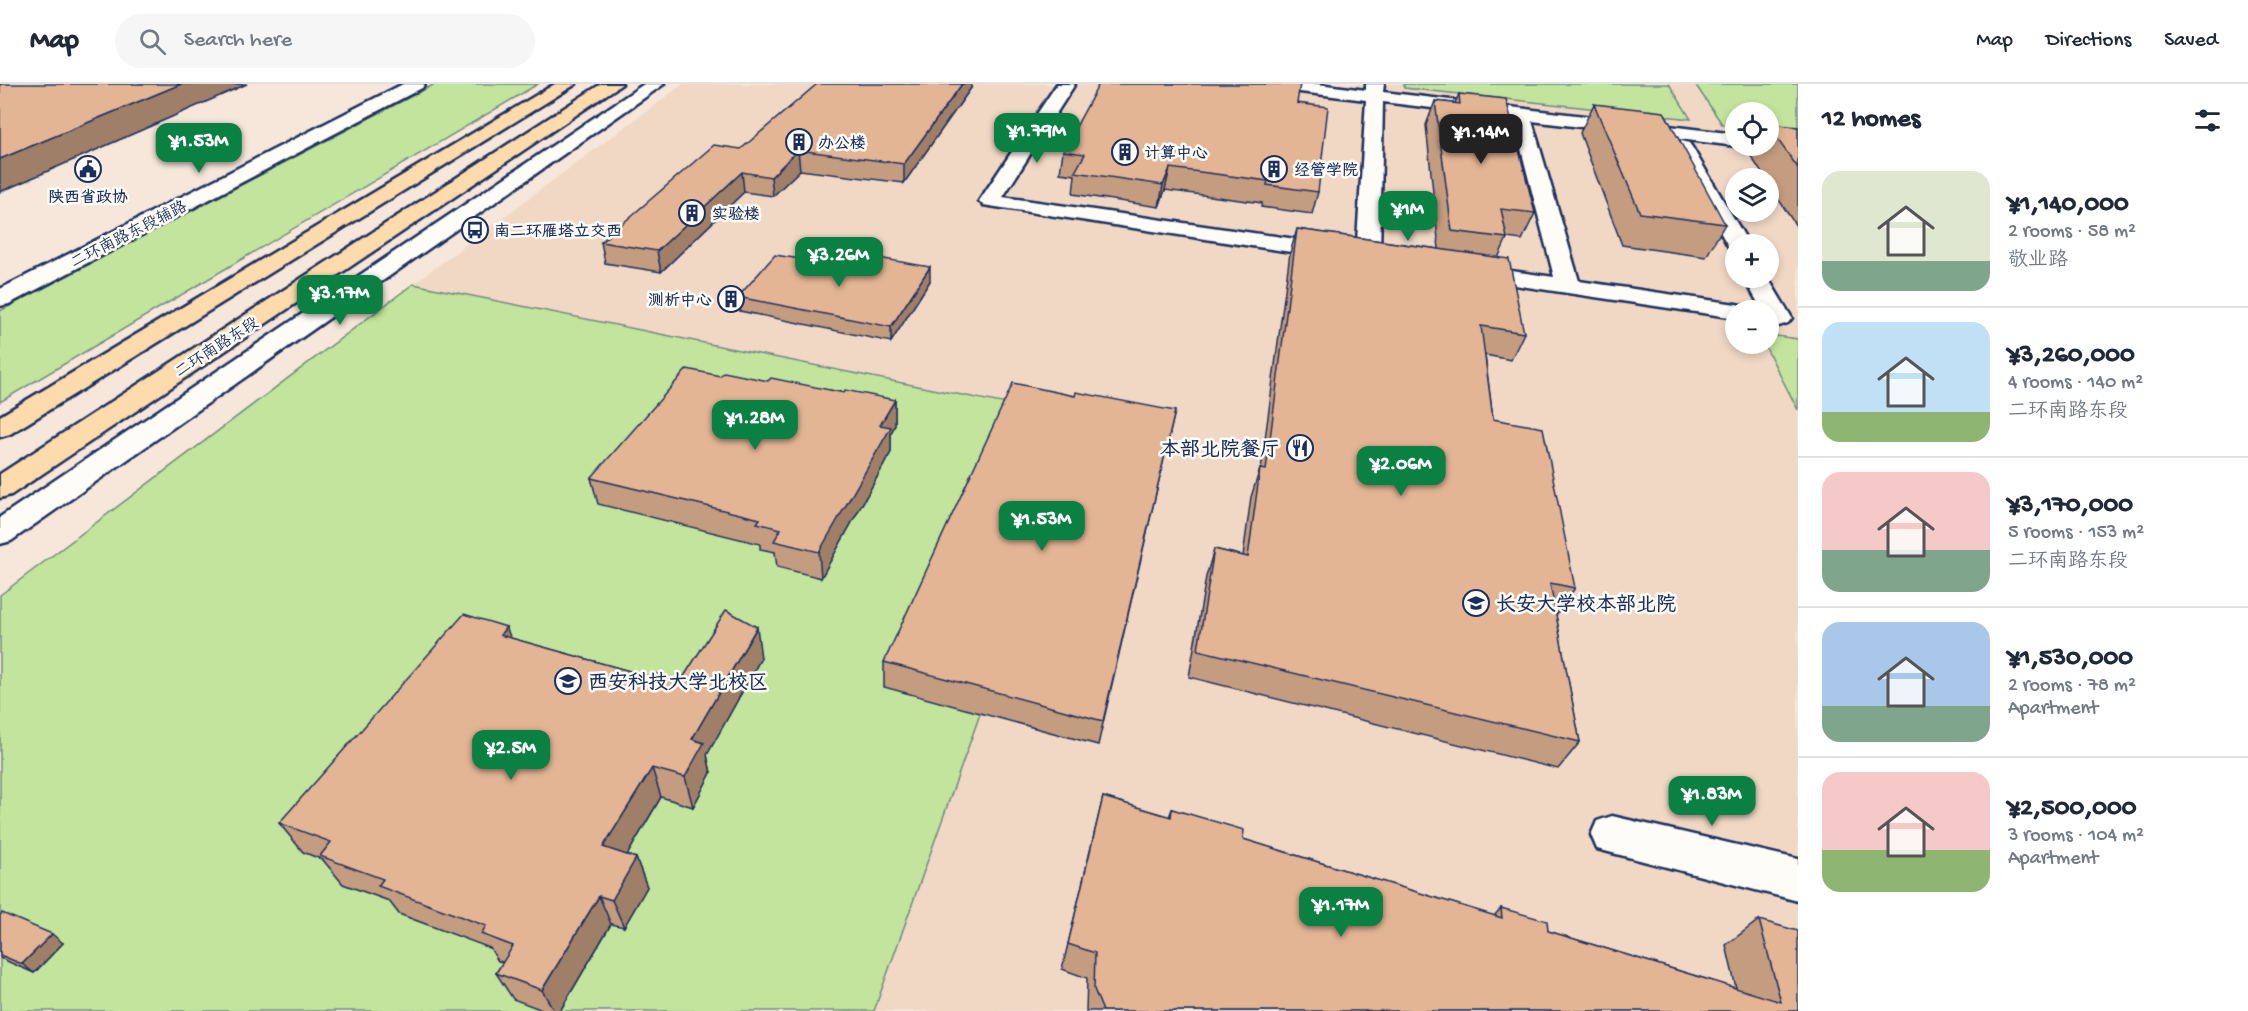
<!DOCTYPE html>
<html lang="en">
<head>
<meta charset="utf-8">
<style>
	:root { --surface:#fff; --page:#f6f6f7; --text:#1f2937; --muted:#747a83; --line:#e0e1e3; --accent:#0b8043 }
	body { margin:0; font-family:"Gochi Hand","LXGW WenKai TC",sans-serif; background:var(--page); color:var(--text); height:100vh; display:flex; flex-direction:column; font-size:22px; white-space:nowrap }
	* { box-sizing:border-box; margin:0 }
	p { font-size:20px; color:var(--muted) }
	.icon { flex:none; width:33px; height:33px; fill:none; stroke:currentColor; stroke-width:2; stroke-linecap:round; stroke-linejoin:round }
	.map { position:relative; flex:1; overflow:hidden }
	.drawer { display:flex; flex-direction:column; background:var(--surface); width:450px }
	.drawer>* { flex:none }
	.tools { position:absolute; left:1725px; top:18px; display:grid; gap:12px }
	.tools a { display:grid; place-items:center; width:54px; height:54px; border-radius:50%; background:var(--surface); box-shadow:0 3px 9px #0003; font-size:30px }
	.price { position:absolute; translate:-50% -51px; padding:0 14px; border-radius:12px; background:var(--accent); color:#fff; font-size:20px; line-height:39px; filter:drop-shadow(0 2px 3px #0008) }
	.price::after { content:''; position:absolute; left:50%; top:36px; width:18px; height:14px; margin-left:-9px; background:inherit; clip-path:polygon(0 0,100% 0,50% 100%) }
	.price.active { background:#222; color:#fff }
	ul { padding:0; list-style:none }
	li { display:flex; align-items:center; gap:18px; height:150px; padding:0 24px }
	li+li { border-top:2px solid var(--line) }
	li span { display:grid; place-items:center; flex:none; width:168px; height:120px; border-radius:18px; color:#555 }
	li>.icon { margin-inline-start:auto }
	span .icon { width:72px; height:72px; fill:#fffc; stroke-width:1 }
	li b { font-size:26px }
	h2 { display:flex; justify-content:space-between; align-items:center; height:72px; padding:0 24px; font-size:26px }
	header { display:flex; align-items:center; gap:36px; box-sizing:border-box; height:84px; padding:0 30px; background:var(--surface); border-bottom:2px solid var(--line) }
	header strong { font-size:28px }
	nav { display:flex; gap:33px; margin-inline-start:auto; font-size:21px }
	.search { width:420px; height:54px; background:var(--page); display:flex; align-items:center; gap:15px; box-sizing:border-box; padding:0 21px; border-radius:33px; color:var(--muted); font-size:22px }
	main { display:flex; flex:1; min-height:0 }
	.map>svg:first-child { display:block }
	.built { fill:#f1d8c5; fill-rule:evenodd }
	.green { fill:#c2e49d; stroke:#6e8a7e; stroke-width:1.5 }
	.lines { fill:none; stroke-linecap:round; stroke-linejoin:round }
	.street-casing { stroke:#1b2f5e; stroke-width:5 }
	.secondary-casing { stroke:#1b2f5e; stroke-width:5 }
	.highway-casing { stroke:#1b2f5e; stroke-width:5 }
	.street { fill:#fdfcf7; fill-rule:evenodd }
	.secondary { fill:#fdfcf7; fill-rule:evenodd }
	.highway { fill:#fedbac; fill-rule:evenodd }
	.wall { fill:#c49c80; stroke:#1b2f5e; stroke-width:1.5 }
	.shaded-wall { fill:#a07f68; stroke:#1b2f5e; stroke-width:1.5 }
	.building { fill:#e4b595; stroke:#1b2f5e; stroke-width:1.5 }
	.labels { text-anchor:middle; stroke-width:5; stroke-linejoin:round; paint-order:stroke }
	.far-poi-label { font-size:16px; font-weight:bold; fill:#1b2f5e; stroke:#fdfcf7; text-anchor:start }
	.far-street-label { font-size:16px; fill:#1b2f5e; stroke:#fdfcf7 }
	.poi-label { font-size:20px; font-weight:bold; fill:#1b2f5e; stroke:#fdfcf7; text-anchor:start }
</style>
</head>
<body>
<header>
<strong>Map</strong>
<div class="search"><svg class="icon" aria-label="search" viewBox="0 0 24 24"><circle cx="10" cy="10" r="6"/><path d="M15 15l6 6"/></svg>Search here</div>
<nav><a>Map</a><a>Directions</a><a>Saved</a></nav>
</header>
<main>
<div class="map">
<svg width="1798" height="927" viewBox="0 0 1798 927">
	<rect width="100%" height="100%" fill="#f6e7da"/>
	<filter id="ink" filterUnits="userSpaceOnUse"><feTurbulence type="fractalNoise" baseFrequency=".0167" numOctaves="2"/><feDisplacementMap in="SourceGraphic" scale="12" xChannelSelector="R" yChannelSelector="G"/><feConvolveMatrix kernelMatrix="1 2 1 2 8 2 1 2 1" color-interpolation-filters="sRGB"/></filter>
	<g filter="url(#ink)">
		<path class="built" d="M683,0H1798V927H0V513L413,200ZM1736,28H1768V62H1736ZM1736,94H1768V128H1736ZM1736,160H1768V194H1736ZM1736,226H1768V260H1736Z"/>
		<g class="green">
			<polygon points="435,0 538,0 0,318 0,227"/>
			<polygon points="1404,0 1669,0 1691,35 1404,4"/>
			<polygon points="1695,0 1798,0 1798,48 1769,45 1768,28 1736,28 1735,42 1722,40"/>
			<polygon points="413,200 1085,336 874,927 0,927 0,511"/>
			<polygon points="1769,251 1798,255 1798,326 1764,260 1768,260"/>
		</g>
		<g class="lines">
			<defs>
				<g id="street">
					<polygon points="1057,0 1075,0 1003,113 1337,161 1345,163 1348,168 1345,173 1337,175 983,121 979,117"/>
					<polygon points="1266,0 1318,0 1366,6 1366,0 1384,0 1383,8 1736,50 1736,62 1532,37 1579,197 1736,220 1745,222 1748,226 1736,226 1736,234 1460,193 1456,188 1460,183 1468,181 1554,193 1513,34 1383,18 1380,173 1376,178 1368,180 1360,178 1356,173 1366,16 1275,5 1269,4"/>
					<polygon points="1682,57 1689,59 1692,63 1749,160 1736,160 1736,166 1730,165 1727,160 1672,63 1675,59"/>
					<polygon points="1744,194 1768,194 1792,234 1788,239 1779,242 1770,239 1768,226 1762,226"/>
					<polygon points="1612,732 1798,775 1798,817 1597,765 1591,751 1597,737"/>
				</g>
				<g id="secondary">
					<polygon points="403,0 425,0 422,4 9,220 0,222 0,205"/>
					<polygon points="644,0 664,0 11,457 0,460 0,433"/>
				</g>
				<g id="highway">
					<polygon points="555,0 576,0 10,350 0,353 0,332"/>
					<polygon points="601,0 622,0 11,411 0,414 0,390"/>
				</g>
			</defs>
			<use href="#street" class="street-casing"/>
			<use href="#secondary" class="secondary-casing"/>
			<use href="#highway" class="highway-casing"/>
			<use href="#street" class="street"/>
			<use href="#secondary" class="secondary"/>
			<use href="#highway" class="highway"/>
		</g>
		<g class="wall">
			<polygon points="971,4 904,99 800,86 773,112 744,108 661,188 605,179 601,158 741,65"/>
			<polygon points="1459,10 1535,129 1522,156 1507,154 1498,174 1524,249 1511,276 1485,271 1493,335 1575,504 1556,532 1580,658 1558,685 1189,593 1206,493 1214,465 1243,472 1251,413 1260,385 1261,385 1290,169 1297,145 1439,165 1426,41 1435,17 1455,19"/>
			<polygon points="1297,19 1318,108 1312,130 1261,123 1262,119 1165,106 1159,123 1073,110 1075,91 1060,89 1063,67"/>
			<polygon points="1594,20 1725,140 1706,173 1622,161 1580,49"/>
			<polygon points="1768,42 1798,43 1798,145 1768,99 1768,94 1765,94 1749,69 1753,62 1768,62"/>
			<polygon points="864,185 930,197 891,258 740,227 738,213"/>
			<polygon points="720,292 768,297 895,316 895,341 891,349 891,368 821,494 777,483 775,468 760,465 760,460 598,420 591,394"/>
			<polygon points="1075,312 1175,327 1098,661 884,603 884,578"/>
			<polygon points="511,554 651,593 681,597 761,574 707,671 711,689 693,723 661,713 627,771 636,774 647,803 624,843 611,840 560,927 545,927 513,915 496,889 503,878 498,877 490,864 399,830 389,817 343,800 323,776 303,768 279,739"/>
			<polygon points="1103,713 1169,733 1172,725 1243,755 1494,832 1501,824 1548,847 1736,904 1726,861 1759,836 1798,927 1086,927 1087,894 1062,885"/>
			<polygon points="0,831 63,859 34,889 0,874"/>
		</g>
		<g class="shaded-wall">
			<polygon points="181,0 247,0 0,108 0,75"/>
			<polygon points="962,0 971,0 971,4 904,99 904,80"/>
			<polygon points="798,66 800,86 773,112 771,93"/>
			<polygon points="1170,84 1165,106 1159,123 1163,101"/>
			<polygon points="742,88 744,108 661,188 657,167"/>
			<polygon points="930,183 930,197 891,258 891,243"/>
			<polygon points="895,316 895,341 891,349 891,368 821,494 819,468 880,341"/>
			<polygon points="506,543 519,573 500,551"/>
			<polygon points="757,543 761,574 707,671 711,689 693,723 685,693 692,655"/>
			<polygon points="652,684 661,713 615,792 603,763"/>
			<polygon points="636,774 647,803 624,843 612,816"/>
			<polygon points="599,812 611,840 560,927 554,927 542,906"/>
			<polygon points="52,850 63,859 34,889 22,880"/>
		</g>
		<g class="building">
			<polygon points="0,0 181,0 0,75"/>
			<polygon points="817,0 962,0 904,80 798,66 771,93 742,88 657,167 601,158 714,61 741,65"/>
			<polygon points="1099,0 1300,0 1297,19 1328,23 1318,108 1267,101 1268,97 1170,84 1163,101 1075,88 1085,70 1063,67"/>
			<polygon points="1459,10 1506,15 1535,129 1501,125 1507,154 1452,147 1435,17 1460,20"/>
			<polygon points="1594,20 1664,28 1725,140 1640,129"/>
			<polygon points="1768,40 1798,43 1798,84 1768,42"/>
			<polygon points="1297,145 1509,175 1524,249 1481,242 1493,335 1543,344 1575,504 1550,499 1580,658 1198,566 1214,465 1248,473 1260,385 1266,386"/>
			<polygon points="775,171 864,185 873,173 930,183 891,243 738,213"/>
			<polygon points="687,285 720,292 724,288 768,297 771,294 844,309 845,306 895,316 880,341 891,343 819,468 774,457 781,445 757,439 760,435 591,394"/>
			<polygon points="1013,299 1075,312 1076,308 1175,327 1103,637 884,578"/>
			<polygon points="726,526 757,543 692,655 704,659 685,693 652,684 603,763 636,774 612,816 599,812 542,906 496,889 513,862 481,850 486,842 378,802 383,795 320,772 331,758 279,739 464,530 506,543 500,551 651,593 654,589 681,597"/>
			<polygon points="1103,713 1171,733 1172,725 1244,746 1243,755 1502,834 1501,824 1547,837 1548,847 1781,918 1759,836 1798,847 1798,927 1103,927 1094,905 1095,869 1068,860"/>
			<polygon points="2,829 52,850 22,880 0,871 0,831"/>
		</g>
	</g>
	<defs>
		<symbol id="building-ring" viewBox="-11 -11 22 22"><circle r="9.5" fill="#fdfcf7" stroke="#1b2f5e" stroke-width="1.5"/><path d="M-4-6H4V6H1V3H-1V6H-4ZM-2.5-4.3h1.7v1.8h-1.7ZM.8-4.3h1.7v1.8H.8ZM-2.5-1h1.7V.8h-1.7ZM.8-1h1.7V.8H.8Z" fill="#1b2f5e"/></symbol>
		<symbol id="civic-ring" viewBox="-11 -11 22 22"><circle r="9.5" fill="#fdfcf7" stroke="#1b2f5e" stroke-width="1.5"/><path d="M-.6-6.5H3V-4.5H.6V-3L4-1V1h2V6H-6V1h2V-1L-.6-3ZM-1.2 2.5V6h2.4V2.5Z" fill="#1b2f5e"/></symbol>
		<symbol id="bus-ring" viewBox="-11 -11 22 22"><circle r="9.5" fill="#fdfcf7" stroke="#1b2f5e" stroke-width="1.5"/><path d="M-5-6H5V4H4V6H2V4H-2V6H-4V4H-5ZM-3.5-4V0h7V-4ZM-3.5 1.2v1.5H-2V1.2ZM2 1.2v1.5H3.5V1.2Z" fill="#1b2f5e"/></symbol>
		<symbol id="restaurant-ring" viewBox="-11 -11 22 22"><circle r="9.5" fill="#fdfcf7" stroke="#1b2f5e" stroke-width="1.5"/><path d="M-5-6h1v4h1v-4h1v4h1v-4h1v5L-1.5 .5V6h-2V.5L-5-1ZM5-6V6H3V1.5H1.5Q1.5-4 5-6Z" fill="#1b2f5e"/></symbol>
		<symbol id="university-ring" viewBox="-11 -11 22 22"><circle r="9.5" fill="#fdfcf7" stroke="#1b2f5e" stroke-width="1.5"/><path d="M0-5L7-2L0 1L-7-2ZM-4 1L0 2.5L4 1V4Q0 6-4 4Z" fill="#1b2f5e"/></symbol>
	</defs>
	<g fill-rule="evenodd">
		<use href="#building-ring" x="784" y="43" width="30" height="30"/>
		<use href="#building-ring" x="1110" y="53" width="30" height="30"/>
		<use href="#civic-ring" x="73" y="70" width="30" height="30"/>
		<use href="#building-ring" x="1259" y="70" width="30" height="30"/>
		<use href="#building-ring" x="677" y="114" width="30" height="30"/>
		<use href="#bus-ring" x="460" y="131" width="30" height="30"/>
		<use href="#building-ring" x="716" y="200" width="30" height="30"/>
		<use href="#restaurant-ring" x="1285" y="349" width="30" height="30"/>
		<use href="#university-ring" x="1461" y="504" width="30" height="30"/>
		<use href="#university-ring" x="553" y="582" width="30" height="30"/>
	</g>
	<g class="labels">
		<g class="far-poi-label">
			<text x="818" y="64">办公楼</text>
			<text x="1144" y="74">计算中心</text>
			<text x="1294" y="91">经管学院</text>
			<text x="88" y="118" text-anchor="middle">陕西省政协</text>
			<text x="712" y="135">实验楼</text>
			<text x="494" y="152">南二环雁塔立交西</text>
			<text x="712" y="221" text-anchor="end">测析中心</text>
		</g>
		<g class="far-street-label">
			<text transform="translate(128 149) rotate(-27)" y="6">二环南路东段辅路</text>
			<text transform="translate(216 262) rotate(-33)" y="6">二环南路东段</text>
		</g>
		<g class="poi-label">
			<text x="1280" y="371" text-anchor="end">本部北院餐厅</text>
			<text x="1496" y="526">长安大学校本部北院</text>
			<text x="588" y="604">西安科技大学北校区</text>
		</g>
	</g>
</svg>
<div class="tools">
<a><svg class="icon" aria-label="locate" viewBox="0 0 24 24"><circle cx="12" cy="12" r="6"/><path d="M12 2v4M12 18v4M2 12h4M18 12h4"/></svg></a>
<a><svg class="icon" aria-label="layers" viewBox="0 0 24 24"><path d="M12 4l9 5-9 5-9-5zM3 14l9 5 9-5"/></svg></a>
<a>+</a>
<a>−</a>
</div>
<b class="price" style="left:1037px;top:80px">¥1.79M</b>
<b class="price active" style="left:1481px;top:81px">¥1.14M</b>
<b class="price" style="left:199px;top:90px">¥1.53M</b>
<b class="price" style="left:1408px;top:158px">¥1M</b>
<b class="price" style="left:839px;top:204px">¥3.26M</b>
<b class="price" style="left:340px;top:242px">¥3.17M</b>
<b class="price" style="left:755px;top:367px">¥1.28M</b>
<b class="price" style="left:1401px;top:413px">¥2.06M</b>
<b class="price" style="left:1042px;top:468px">¥1.53M</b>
<b class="price" style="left:511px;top:697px">¥2.5M</b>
<b class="price" style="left:1712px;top:743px">¥1.83M</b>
<b class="price" style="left:1341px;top:854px">¥1.17M</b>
</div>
<section class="drawer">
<h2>12 homes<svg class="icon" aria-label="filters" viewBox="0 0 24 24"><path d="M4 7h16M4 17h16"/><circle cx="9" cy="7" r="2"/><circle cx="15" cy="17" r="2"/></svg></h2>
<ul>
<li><span style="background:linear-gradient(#dfe7d0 75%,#7fa58c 0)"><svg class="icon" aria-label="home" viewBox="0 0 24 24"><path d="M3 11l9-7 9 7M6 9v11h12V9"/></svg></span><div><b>¥1,140,000</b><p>2 rooms · 58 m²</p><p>敬业路</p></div></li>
<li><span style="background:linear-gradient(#bfe0f5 75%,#8fb573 0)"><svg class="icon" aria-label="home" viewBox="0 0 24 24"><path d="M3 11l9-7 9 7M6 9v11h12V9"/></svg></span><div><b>¥3,260,000</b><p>4 rooms · 140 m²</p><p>二环南路东段</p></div></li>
<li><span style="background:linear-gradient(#f6c9c9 65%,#7fa58c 0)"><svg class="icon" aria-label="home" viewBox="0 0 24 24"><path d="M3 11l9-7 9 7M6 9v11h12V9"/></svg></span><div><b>¥3,170,000</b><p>5 rooms · 153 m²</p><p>二环南路东段</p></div></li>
<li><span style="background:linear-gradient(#a9c7e8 70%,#7fa58c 0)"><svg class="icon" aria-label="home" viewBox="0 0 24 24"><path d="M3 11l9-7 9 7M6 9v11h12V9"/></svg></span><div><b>¥1,530,000</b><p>2 rooms · 78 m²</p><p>Apartment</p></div></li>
<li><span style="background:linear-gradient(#f6c9c9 65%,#8fb573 0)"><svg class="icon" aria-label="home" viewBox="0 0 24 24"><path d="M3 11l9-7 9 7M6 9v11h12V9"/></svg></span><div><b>¥2,500,000</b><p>3 rooms · 104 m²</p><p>Apartment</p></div></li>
</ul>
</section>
</main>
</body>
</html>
